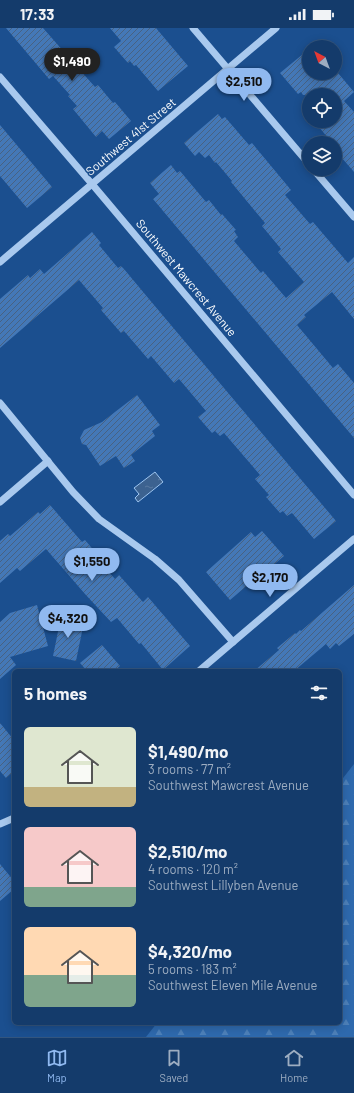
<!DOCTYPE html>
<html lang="en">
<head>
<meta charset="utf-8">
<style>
	:root { --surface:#143b6b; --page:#214673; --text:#f1f3f6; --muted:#9dadc1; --line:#33557e; --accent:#90b9f0 }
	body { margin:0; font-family:Barlow,sans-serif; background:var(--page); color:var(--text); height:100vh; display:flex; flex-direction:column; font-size:15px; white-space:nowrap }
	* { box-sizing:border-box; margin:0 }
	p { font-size:13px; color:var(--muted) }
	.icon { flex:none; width:22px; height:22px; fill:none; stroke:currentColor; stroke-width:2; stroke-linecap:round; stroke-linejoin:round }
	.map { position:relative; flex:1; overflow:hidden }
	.drawer { position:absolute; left:12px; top:641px; width:330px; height:356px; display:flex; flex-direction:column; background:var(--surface); border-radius:6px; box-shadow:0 2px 10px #0003,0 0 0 1px var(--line) }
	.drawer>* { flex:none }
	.needle { width:26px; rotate:319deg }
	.fabs { position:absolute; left:302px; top:12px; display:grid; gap:8px }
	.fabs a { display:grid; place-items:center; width:40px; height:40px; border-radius:50%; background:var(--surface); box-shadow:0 2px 10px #0003,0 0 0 1px var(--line); font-size:20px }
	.price { position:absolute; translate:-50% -34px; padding:0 9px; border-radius:14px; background:var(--accent); color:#111; font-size:13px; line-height:26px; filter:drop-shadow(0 1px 2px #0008) }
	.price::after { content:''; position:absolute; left:50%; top:24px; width:12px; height:9px; margin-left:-6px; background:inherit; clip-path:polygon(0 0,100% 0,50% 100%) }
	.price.current { background:#222; color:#fff }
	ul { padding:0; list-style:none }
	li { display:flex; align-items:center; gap:12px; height:100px; padding:0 12px }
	li span { display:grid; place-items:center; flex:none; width:112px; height:80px; border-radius:6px; color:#555 }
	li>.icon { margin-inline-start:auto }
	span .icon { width:48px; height:48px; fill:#fffc; stroke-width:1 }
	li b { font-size:17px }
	h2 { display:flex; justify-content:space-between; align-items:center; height:48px; padding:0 12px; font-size:17px }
	.status { display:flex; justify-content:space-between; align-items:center; height:28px; padding:0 20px; background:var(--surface); direction:ltr }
	.status svg { height:11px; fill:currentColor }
	.tab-bar { display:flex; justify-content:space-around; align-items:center; height:56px; border-top:1px solid var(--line); background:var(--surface); font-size:11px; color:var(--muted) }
	.tab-bar a { display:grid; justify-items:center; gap:2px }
	.tab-bar .current { color:var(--accent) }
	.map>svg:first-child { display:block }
	.forest { fill:url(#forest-firs) }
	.water { fill:url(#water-ripples); stroke:#9cc4f0 }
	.building { fill:url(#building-hatch) }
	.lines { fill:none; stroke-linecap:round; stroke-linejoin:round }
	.minor { stroke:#a9c9ee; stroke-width:7 }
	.labels { text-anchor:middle; stroke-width:3; stroke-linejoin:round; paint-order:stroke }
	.street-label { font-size:12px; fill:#fff; stroke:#1b4f8f }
</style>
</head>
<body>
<div class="status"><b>17:33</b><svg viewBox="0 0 49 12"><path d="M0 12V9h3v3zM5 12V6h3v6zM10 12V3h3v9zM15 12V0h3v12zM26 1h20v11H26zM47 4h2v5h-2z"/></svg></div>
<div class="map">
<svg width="354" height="1009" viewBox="0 0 354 1009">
	<defs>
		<pattern id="forest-firs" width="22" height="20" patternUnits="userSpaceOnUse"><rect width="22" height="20" fill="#2e69ad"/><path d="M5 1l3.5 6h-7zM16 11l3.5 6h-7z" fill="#4d80b9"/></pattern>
		<pattern id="water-ripples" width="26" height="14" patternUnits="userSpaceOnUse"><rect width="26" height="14" fill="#3c6290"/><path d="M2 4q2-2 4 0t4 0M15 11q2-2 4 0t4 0" fill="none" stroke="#597aa1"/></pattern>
		<pattern id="building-hatch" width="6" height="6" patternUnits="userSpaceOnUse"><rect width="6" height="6" fill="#4478b7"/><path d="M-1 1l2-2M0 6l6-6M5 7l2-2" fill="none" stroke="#486282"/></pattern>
	</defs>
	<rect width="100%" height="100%" fill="#1b4f8f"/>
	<polygon class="forest" points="354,736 354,1009 146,1009 157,995 340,995 340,754"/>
	<polygon class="water" points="155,444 163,454 138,474 135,470 139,466 134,460"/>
	<g class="building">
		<polygon points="6,0 43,0 95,59 98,57 113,75 115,74 131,93 109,111 102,103 96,109 73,81 77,78 68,68 70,67 53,48 49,51"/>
		<polygon points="110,0 156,0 188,38 158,63 136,37 134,38 130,33 128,35 114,19 121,13"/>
		<polygon points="309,21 309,45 338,45 354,64 344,73 354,84 354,144 335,122 335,115 332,115 319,99 326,93 335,93 335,67 303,67 301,64 298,66 280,45"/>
		<polygon points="218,86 222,91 225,89 249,117 252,115 291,162 285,167 310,196 313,194 348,235 354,229 354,291 332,264 304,287 306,289 297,297 333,340 338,336 354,355 354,410 153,171 159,166 150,155 171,137 177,145 180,143 206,174 209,172 221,187 222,186 236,202 234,203 238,209 234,213 261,245 263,243 286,270 304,254 278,224 281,221 262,198 265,195 231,154 232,153 216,134 215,135 209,127 205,130 199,124 195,128 184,115"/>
		<polygon points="0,97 52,159 27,180 0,148"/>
		<polygon points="92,204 101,215 99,217 118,240 121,238 124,241 149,271 336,493 314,511 292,485 287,488 283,483 280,485 266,469 269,467 255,451 260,447 224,405 220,408 215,403 212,405 198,389 206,383 179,351 174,355 151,328 148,331 124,303 121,305 101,282 103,280 79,252 0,320 0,271 28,247 30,250 40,241 44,246"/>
		<polygon points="137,367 160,397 152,403 155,408 131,427 135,433 124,440 116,428 100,438 86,417 82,416 80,410 84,402 102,394"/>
		<polygon points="50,477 82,514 85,512 102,532 100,534 115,551 119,547 143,574 148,569 190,618 163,642 141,615 139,616 117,590 111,594 85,566 46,521 20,543 17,540 0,555 0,513 8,506 10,508 38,484 40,486"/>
		<polygon points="262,503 284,528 271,539 270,538 230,572 206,544 251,504 255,509"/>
		<polygon points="354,557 354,606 339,618 336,615 330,621 326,616 294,643 254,643 279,622 277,620 295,605 296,606 300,602 301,603"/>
		<polygon points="37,577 48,618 10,629 16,637 0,651 0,594 10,585"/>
		<polygon points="61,589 84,594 76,633 53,628"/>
		<polygon points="102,617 120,638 114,643 87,643 80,635"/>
		<polygon points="0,695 14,712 14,743 6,750 0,743"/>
		<polygon points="0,836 14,853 14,861 0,873"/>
	</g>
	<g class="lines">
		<g class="minor">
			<polyline points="193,0 309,136"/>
			<polyline points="0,49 92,156 354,467"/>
			<polyline points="313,141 354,189"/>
			<polyline points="0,234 276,0"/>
			<polyline points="0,375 73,464 99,491 155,531 179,552 233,614"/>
			<polyline points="0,474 48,433"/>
			<polyline points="199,643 354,511"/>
			<polyline points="0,796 14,790"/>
		</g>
	</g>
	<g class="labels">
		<g class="street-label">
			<text transform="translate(131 109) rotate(-40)" y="4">Southwest 41st Street</text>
			<text transform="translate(186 250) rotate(50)" y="4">Southwest Mawcrest Avenue</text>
		</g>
	</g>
</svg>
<div class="fabs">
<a><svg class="needle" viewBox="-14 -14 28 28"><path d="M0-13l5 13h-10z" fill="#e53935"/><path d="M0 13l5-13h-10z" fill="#9dadc1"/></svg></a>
<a><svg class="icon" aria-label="locate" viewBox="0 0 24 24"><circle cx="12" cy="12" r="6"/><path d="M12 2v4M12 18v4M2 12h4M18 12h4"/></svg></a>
<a><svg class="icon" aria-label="layers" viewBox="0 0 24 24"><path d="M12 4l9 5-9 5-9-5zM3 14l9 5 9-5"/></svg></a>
</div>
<b class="price current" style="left:72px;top:54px">$1,490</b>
<b class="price" style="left:244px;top:74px">$2,510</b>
<b class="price" style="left:92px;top:554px">$1,550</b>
<b class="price" style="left:270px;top:570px">$2,170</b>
<b class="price" style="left:68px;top:611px">$4,320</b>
<section class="drawer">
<h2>5 homes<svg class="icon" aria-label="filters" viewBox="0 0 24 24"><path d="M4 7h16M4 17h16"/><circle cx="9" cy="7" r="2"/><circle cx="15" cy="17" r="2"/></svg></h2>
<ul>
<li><span style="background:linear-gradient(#dfe7d0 75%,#c2b280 0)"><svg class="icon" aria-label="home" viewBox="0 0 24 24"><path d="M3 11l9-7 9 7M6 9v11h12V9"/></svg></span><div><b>$1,490/mo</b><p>3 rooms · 77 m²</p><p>Southwest Mawcrest Avenue</p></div></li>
<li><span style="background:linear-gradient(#f6c9c9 75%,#7fa58c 0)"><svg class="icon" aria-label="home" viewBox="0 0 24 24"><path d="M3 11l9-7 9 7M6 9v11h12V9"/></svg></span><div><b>$2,510/mo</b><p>4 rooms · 120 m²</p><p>Southwest Lillyben Avenue</p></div></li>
<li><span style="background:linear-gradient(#ffd9b3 60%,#7fa58c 0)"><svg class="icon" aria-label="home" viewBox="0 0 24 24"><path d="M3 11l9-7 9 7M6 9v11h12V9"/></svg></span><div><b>$4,320/mo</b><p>5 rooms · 183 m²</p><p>Southwest Eleven Mile Avenue</p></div></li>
</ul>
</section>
</div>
<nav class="tab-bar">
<a class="current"><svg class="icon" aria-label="map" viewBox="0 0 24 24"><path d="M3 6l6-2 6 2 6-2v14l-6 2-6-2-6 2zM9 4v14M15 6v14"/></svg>Map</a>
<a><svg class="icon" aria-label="saved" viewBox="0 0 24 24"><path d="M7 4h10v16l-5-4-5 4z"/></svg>Saved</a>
<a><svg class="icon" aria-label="home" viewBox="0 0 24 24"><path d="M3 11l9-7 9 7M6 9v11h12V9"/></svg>Home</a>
</nav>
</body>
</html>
